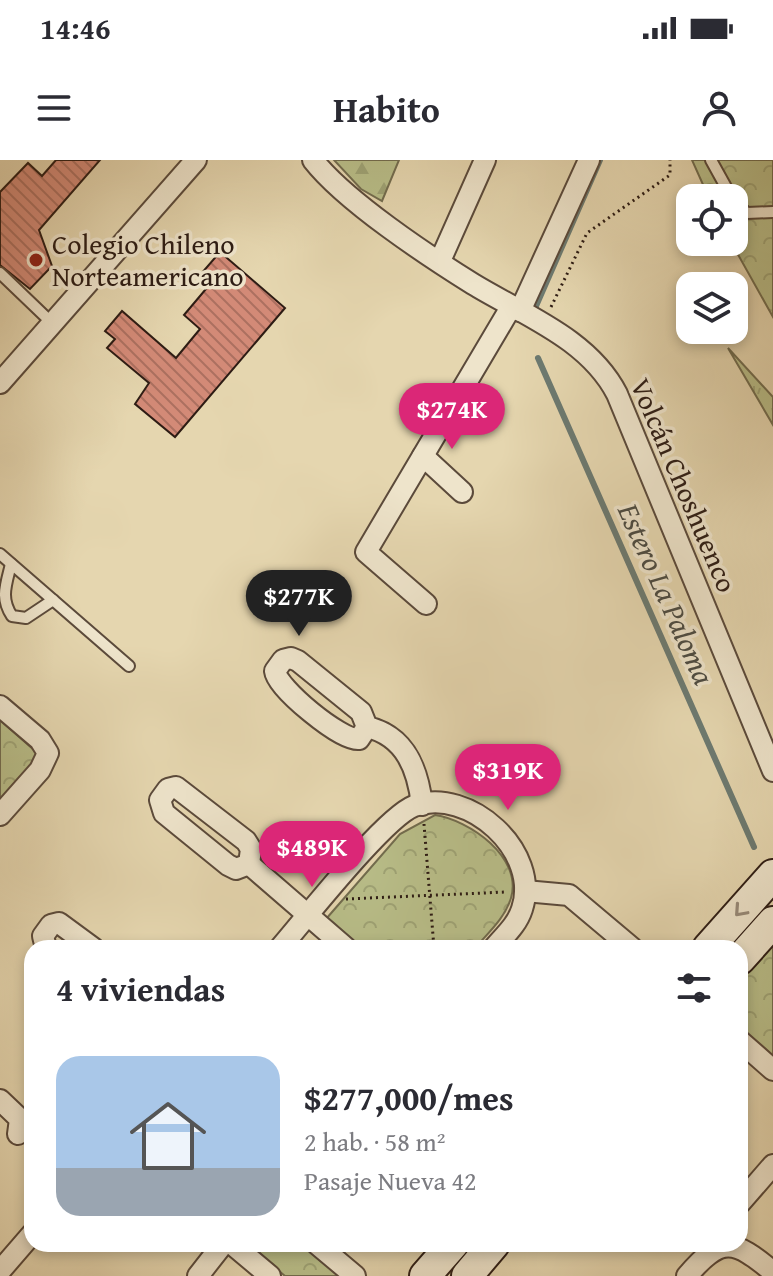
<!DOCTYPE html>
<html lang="es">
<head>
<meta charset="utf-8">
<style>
	:root { --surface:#fff; --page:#f7f7f7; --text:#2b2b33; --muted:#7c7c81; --line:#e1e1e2; --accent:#db2777 }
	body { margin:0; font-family:"Gentium Book Plus",serif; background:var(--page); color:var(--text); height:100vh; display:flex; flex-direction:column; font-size:30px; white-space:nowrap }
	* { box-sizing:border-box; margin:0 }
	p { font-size:26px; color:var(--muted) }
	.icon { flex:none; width:44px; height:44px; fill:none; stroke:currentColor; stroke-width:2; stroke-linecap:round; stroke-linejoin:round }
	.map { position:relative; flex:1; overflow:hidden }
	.panel { position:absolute; left:24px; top:780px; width:724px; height:312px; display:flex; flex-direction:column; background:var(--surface); border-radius:24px; box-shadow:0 4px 12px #0003 }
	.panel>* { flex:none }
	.buttons { position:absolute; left:676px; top:24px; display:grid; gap:16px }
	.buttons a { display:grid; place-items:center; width:72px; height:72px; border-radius:16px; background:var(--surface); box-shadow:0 4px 12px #0003; font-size:40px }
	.price { position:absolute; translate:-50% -68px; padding:0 18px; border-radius:28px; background:var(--accent); color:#fff; font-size:26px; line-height:52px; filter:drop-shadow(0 2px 4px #0008) }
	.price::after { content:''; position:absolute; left:50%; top:48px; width:24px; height:18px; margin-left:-12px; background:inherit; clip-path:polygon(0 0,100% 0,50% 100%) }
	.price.active { background:#222; color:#fff }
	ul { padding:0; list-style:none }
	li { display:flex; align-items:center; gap:24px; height:200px; padding:0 32px }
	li+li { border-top:2px solid var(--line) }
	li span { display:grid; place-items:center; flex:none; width:224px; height:160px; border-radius:24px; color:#555 }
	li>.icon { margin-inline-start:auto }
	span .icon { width:96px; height:96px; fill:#fffc; stroke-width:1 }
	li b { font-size:34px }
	h2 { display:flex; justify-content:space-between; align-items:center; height:96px; padding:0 32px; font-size:34px }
	.status { display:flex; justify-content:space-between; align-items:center; height:56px; padding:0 40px; background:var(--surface); direction:ltr }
	.status svg { height:22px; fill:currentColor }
	header { display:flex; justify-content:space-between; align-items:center; height:104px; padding:0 32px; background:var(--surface); font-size:36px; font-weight:700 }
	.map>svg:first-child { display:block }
	.grass { fill:url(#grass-tufts); stroke:#726c4e; stroke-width:2 }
	.forest { fill:url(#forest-firs); stroke:#726c4e; stroke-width:2 }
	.park { fill:url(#park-crowns); stroke:#726c4e; stroke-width:2 }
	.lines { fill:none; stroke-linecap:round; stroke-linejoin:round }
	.stream { stroke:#6c7a71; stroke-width:6 }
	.building { fill:url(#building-back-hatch); stroke:#2d1c14; stroke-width:2 }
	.lane-casing { stroke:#5b4a3b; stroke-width:14 }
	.street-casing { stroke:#5b4a3b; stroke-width:24 }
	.secondary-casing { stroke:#2d1c14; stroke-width:34 }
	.path { stroke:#2d1c14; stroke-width:3; stroke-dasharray:2 4; stroke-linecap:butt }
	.lane { stroke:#eee4cb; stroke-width:10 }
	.street { stroke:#eee4cb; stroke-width:20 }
	.secondary { stroke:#eee4cb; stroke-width:30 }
	.oneway { stroke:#978a79 }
	.poi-dot { fill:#8f2418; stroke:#eee4cb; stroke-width:3 }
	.labels { text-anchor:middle; stroke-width:7; stroke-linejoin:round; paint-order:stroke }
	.poi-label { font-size:28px; fill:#2d1c14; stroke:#eee4cb; text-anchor:start }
	.street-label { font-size:28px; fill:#2d1c14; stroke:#eee4cb }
	.water-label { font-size:30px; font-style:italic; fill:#4c4b42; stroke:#eee4cb }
</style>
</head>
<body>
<div class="status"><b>14:46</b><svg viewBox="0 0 49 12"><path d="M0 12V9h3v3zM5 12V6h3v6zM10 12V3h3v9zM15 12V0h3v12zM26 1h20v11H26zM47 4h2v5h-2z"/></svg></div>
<header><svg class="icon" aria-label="menu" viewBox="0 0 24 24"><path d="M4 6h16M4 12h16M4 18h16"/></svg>Habito<svg class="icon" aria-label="person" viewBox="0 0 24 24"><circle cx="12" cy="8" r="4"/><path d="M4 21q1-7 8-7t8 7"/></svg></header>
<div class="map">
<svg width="773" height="1116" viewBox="0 0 773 1116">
	<defs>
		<pattern id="grass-tufts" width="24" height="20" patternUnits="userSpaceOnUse" patternTransform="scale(2)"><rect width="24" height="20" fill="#b8bd88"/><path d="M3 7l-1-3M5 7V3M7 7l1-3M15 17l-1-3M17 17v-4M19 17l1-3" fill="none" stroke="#9ea274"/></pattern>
		<pattern id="forest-firs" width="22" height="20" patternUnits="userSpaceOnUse" patternTransform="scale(2)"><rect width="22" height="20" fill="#b8bd88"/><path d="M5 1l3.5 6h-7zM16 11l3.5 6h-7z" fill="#9ea274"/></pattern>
		<pattern id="park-crowns" width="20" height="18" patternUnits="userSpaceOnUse" patternTransform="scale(2)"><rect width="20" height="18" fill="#b8bd88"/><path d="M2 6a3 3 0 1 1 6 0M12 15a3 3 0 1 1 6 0" fill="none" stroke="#9ea274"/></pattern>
		<pattern id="building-back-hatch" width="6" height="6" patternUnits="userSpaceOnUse" patternTransform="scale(2)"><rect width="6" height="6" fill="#d38a77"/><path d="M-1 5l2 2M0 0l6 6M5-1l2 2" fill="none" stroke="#ac7060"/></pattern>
	</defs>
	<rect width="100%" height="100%" fill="#e5d6af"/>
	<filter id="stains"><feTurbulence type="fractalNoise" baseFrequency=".0025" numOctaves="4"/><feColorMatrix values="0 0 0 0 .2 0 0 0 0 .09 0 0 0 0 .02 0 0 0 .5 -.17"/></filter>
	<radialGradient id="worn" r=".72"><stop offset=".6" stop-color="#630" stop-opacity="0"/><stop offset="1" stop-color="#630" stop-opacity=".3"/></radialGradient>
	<polygon class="grass" points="728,188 773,237 773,265"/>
	<polygon class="forest" points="334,0 399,0 382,41 361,29"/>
	<g class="park">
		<polygon points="692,0 773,0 773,157 731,82 734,38 709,38"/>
		<polygon points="0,560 43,598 0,648"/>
		<path d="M435,655C469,660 523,697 511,738C505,758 489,772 475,788H359L326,759L400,674Z"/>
		<polygon points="773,774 773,901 740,872 740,811"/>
		<polygon points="247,1084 302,1084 339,1116 285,1116"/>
	</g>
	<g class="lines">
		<g class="stream">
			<polyline points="536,146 600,0"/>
			<polyline points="538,198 754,687"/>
		</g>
	</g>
	<g class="building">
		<polygon points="56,0 100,0 39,70 52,106 30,129 0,105 0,32 28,3 42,16"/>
		<polygon points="220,92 285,148 175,277 135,244 149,223 107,188 115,179 105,171 122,151 176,198 200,169 184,155 211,123 201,114"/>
	</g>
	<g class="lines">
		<defs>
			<g id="lane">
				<polyline points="711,0 732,38"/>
				<polyline points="734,42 747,53 773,52"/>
				<polyline points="0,113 52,163"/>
				<polyline points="0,394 129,506"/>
				<path d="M11,404C6,425 0,438 12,456L26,458L53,440"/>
			</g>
			<g id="street">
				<path d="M313,0C345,41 428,96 473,124C524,155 589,179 617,234L773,611"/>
				<polyline points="440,101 485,0"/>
				<polyline points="520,151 589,0"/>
				<polyline points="0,223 196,0"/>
				<polyline points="423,296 462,332"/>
				<polyline points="426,444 366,392 511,147"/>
				<polyline points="0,546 40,580 48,593 40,610 0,655"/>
				<path d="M367,567L359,579C341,581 277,528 275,511L283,500L291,498L298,501L361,552L367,567C406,576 418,610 422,645"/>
				<polygon points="176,627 246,681 251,689 249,704 236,709 228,705 164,653 160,640 168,629"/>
				<polyline points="249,704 346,788"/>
				<polyline points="525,731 569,735 632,788"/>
				<polyline points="46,788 43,776 51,765 59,763 93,788"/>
				<path d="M280,788C306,758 384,658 414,646C469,626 541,692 522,749C517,765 504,776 494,788"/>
				<polyline points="740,881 773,910"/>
				<polyline points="0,940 20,959 18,974"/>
				<polyline points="740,1043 773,1005"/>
				<polyline points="232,1084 270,1116"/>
				<polyline points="317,1084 355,1116"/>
				<polyline points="0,1111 32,1074"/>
				<polyline points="198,1116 223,1084"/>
				<path d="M687,1116C721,1076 734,1079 773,1112"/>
			</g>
			<g id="secondary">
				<polyline points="708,788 773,715"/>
				<polyline points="740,799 773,762"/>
				<polyline points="425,1116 453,1084"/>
				<polyline points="467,1116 494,1084"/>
			</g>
		</defs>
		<use href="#lane" class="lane-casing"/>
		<use href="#street" class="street-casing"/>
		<use href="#secondary" class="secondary-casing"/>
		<g class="path">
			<polyline points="551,147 587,73 670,15 670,0"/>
			<polyline points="424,664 434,788"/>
			<polyline points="346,739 506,732"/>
		</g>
		<use href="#lane" class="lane"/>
		<use href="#street" class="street"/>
		<use href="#secondary" class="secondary"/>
	</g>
	<defs><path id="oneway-chevron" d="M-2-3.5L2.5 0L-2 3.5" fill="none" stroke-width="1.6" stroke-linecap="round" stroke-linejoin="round" transform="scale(2)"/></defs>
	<use class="oneway" href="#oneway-chevron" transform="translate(740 751) rotate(132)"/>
	<circle class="poi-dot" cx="36" cy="100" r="8"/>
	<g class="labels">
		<g class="poi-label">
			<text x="52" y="94">Colegio Chileno<tspan x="52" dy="32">Norteamericano</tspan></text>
		</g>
		<g class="street-label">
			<text transform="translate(684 325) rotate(67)" y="10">Volcán Choshuenco</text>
		</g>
		<g class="water-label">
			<text transform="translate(666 434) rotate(66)" y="10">Estero La Paloma</text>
		</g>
	</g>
	<rect width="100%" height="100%" filter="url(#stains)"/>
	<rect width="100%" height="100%" fill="url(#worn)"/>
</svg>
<div class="buttons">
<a><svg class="icon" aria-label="locate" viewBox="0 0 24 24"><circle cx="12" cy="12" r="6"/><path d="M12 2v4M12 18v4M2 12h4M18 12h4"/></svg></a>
<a><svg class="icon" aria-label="layers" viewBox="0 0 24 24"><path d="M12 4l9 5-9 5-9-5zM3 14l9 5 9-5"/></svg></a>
</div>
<b class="price" style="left:452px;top:291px">$274K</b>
<b class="price active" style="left:299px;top:478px">$277K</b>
<b class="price" style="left:508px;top:652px">$319K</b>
<b class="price" style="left:312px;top:729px">$489K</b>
<section class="panel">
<h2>4 viviendas<svg class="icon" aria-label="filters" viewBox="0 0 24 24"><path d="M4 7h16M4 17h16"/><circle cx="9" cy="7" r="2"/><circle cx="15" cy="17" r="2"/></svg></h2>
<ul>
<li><span style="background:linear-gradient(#a9c7e8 70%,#9aa5b1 0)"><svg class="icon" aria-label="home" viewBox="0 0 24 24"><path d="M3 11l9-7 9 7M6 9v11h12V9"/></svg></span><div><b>$277,000/mes</b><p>2 hab. · 58 m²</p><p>Pasaje Nueva 42</p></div></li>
</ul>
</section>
</div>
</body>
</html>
